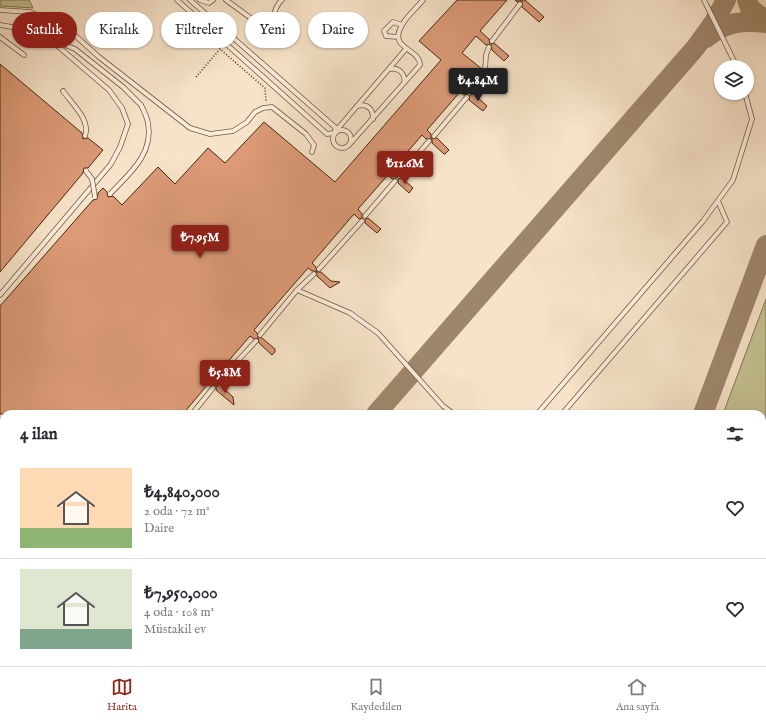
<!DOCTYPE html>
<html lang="tr">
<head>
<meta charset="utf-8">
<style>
	:root { --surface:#fff; --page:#f2f2f3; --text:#2b2b33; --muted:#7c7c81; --line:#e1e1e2; --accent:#8f2418 }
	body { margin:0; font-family:"IM FELL English",serif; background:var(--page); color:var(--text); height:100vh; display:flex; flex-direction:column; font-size:15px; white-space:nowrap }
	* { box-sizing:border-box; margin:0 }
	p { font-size:13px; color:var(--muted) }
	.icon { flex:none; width:22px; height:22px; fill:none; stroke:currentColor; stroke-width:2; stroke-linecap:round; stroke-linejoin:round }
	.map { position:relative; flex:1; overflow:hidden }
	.details { position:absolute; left:0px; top:410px; width:766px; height:256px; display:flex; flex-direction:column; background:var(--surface); border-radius:12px 12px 0 0; box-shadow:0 1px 3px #0004 }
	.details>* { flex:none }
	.top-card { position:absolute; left:12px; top:12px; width:400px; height:36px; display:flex; gap:8px }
	.fabs { position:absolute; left:714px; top:60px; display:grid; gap:8px }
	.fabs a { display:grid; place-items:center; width:40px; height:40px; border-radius:50%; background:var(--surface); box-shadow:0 1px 3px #0004; font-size:20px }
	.price { position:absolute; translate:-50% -34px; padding:0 9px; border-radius:4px; background:var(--accent); color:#fff; font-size:13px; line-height:26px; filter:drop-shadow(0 1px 2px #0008) }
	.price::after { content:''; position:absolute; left:50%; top:24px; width:12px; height:9px; margin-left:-6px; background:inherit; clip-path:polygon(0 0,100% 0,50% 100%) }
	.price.selected { background:#222; color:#fff }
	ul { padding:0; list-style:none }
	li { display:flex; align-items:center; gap:12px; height:100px; padding:0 20px }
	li+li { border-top:1px solid var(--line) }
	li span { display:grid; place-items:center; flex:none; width:112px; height:80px; border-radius:0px; color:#555 }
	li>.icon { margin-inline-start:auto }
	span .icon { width:48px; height:48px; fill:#fffc; stroke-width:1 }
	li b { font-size:17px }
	h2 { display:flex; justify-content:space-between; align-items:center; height:48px; padding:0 20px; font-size:17px }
	.tag { padding:0 14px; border-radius:18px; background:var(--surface); box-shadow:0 1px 3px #0004; font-size:14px; line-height:36px }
	.tag.selected { background:var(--accent); color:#fff }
	.tab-bar { display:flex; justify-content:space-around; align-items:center; height:56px; border-top:1px solid var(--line); background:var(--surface); font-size:11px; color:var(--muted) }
	.tab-bar a { display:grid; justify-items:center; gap:2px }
	.tab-bar .selected { color:var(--accent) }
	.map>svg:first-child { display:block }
	.green { fill:#c4c191; stroke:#857450 }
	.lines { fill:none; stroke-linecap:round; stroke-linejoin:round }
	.taxiway { stroke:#9e866c; stroke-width:20 }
	.building { fill:#dc9a77; stroke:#46280f }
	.lane-casing { stroke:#72573e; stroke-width:5.5 }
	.path { stroke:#46280f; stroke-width:1.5; stroke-dasharray:1 2; stroke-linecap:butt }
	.lane { stroke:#faeddc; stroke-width:4 }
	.lane-bridge-casing { stroke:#72573e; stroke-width:5.5; stroke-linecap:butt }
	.lane-bridge { stroke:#faeddc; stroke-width:4 }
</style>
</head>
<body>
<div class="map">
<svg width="766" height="666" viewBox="0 0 766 666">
	<rect width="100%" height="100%" fill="#f7e3c9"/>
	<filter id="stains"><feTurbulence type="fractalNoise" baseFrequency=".005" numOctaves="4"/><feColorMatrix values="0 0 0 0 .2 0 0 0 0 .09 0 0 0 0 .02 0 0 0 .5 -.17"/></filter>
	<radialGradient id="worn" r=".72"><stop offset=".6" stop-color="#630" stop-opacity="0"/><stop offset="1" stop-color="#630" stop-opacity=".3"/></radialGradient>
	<g class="green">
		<polygon points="0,0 29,0 33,8 0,6"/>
		<polygon points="766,299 766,666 630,666 631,662 762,662 762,414 723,414"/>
	</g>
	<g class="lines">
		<g class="taxiway">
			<polyline points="747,0 750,8 766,21"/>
			<path d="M706,38C725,22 742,20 766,23"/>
			<polyline points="376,414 696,47 714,22 726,0"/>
			<polyline points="703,414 766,245"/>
			<polyline points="161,666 164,662"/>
			<polyline points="608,666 610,662"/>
		</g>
	</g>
	<g class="building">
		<polygon points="457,0 507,0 480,31 489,39 490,44 486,45 476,36 462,53 482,69 468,90 468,94 464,95 460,92 427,130 431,134 431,138 437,138 449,150 445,154 444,154 432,143 432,139 426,139 422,135 392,170 397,173 396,178 392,179 388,175 358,209 362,214 362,218 359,219 354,214 312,263 316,267 317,272 321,272 331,281 340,282 330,288 317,276 316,271 312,271 308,268 254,330 257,333 258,337 262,338 275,349 275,352 272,355 259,343 258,338 254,339 250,336 213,379 215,380 214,385 210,386 208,384 183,414 0,414 0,306 93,200 97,199 98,193 103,188 107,192 108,197 113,196 122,205 158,167 175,184 208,148 225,163 264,122 335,182 441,60 419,41"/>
		<polygon points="515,0 525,0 544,17 539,22 522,7 522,1 517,2"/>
		<polygon points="494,43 509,56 504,61 492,50 491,44"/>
		<polygon points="0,64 82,133 83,139 88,138 103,150 88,168 84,168 83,173 0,272"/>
		<polygon points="474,94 487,106 483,111 469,100 470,95"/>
		<polygon points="402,178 413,188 409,193 398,183 398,179"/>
		<polygon points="368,218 381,229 377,233 365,223 365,219"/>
		<polygon points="220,385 233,397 234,405 216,390 216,386"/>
	</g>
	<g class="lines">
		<defs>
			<g id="lane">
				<polyline points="177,0 327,134 334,133 405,50"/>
				<polyline points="190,0 336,128 335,131"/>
				<polyline points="200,0 209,3 213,0"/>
				<path d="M226,0L256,22L266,26C276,18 273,7 282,0"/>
				<polyline points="704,0 737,67"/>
				<polyline points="0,10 30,12 69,30 99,57 190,128 210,134 233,131 247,122 255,112 263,108 272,107 306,134 314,145 312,152"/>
				<polyline points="0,25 24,29 46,36 109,90 122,108 128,124 120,147 111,164 0,295"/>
				<polyline points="0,37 24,55"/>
				<polyline points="398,37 386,36 384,31 393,22 402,25"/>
				<polyline points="51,39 75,49 123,87 141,105"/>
				<polyline points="492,41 520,4"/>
				<path d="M404,83L420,65C420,49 391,49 400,29C404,18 416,9 423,0"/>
				<path d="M63,91C72,104 91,120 85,136"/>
				<polyline points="471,92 485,71 486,55 489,47"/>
				<path d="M357,106C368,103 373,109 373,119"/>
				<circle cx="342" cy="139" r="9"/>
				<polyline points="434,136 467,97"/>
				<path d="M349,145L404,83C406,74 399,67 389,69"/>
				<polyline points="399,176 429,141"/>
				<polyline points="365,216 395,181"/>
				<polyline points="319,269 362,221"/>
				<polyline points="297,290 350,313 378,333 443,406 454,414"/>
				<polyline points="260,335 297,290 314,274"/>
				<polyline points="217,383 256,341"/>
				<polyline points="192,414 213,388"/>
				<polyline points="537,414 703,221 733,180 752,119 745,93"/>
				<polyline points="562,414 727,222 718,201"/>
				<polyline points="0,638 4,633"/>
				<polyline points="362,666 365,662"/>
				<polyline points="446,666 448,662"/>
			</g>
		</defs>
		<use href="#lane" class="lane-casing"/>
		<polyline class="path" points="196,77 220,49 265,88 266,101"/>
		<use href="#lane" class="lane"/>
		<defs>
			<g id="lane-bridge">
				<polyline points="86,171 92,179 95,197"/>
				<path d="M110,194C129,174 154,154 148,123C147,117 144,111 141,105"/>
			</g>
		</defs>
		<use href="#lane-bridge" class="lane-bridge-casing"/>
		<use href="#lane-bridge" class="lane-bridge"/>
	</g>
	<rect width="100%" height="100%" filter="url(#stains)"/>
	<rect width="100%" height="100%" fill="url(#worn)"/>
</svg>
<div class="fabs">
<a><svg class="icon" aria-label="layers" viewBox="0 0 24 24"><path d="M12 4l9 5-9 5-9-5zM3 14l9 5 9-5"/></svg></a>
</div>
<b class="price selected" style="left:478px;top:102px">₺4.84M</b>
<b class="price" style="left:405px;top:185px">₺11.6M</b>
<b class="price" style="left:200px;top:259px">₺7.95M</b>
<b class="price" style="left:225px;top:394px">₺5.8M</b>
<div class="top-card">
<a class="tag selected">Satılık</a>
<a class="tag">Kiralık</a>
<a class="tag">Filtreler</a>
<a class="tag">Yeni</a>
<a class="tag">Daire</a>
</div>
<section class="details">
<h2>4 ilan<svg class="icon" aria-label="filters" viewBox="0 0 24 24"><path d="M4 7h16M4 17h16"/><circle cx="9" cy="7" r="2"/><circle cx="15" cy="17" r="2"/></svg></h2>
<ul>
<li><span style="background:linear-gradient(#ffd9b3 75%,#8fb573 0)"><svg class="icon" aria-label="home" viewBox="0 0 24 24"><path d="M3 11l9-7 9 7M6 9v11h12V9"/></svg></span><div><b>₺4,840,000</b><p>2 oda · 72 m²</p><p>Daire</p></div><svg class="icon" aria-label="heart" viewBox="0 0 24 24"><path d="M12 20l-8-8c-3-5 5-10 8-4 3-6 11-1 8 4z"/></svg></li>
<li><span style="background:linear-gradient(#dfe7d0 75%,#7fa58c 0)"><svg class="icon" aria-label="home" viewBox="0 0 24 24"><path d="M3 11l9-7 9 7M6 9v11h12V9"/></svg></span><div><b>₺7,950,000</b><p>4 oda · 108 m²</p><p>Müstakil ev</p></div><svg class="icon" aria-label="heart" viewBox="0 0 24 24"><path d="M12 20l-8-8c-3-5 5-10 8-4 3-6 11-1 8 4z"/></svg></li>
</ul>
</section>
</div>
<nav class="tab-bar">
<a class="selected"><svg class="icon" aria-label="map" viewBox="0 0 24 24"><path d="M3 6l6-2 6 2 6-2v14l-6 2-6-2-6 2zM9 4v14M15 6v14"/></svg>Harita</a>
<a><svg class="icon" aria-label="saved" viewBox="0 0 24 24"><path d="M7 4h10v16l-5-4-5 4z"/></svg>Kaydedilen</a>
<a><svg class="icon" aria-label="home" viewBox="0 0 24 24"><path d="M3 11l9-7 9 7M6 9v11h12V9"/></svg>Ana sayfa</a>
</nav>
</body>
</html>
